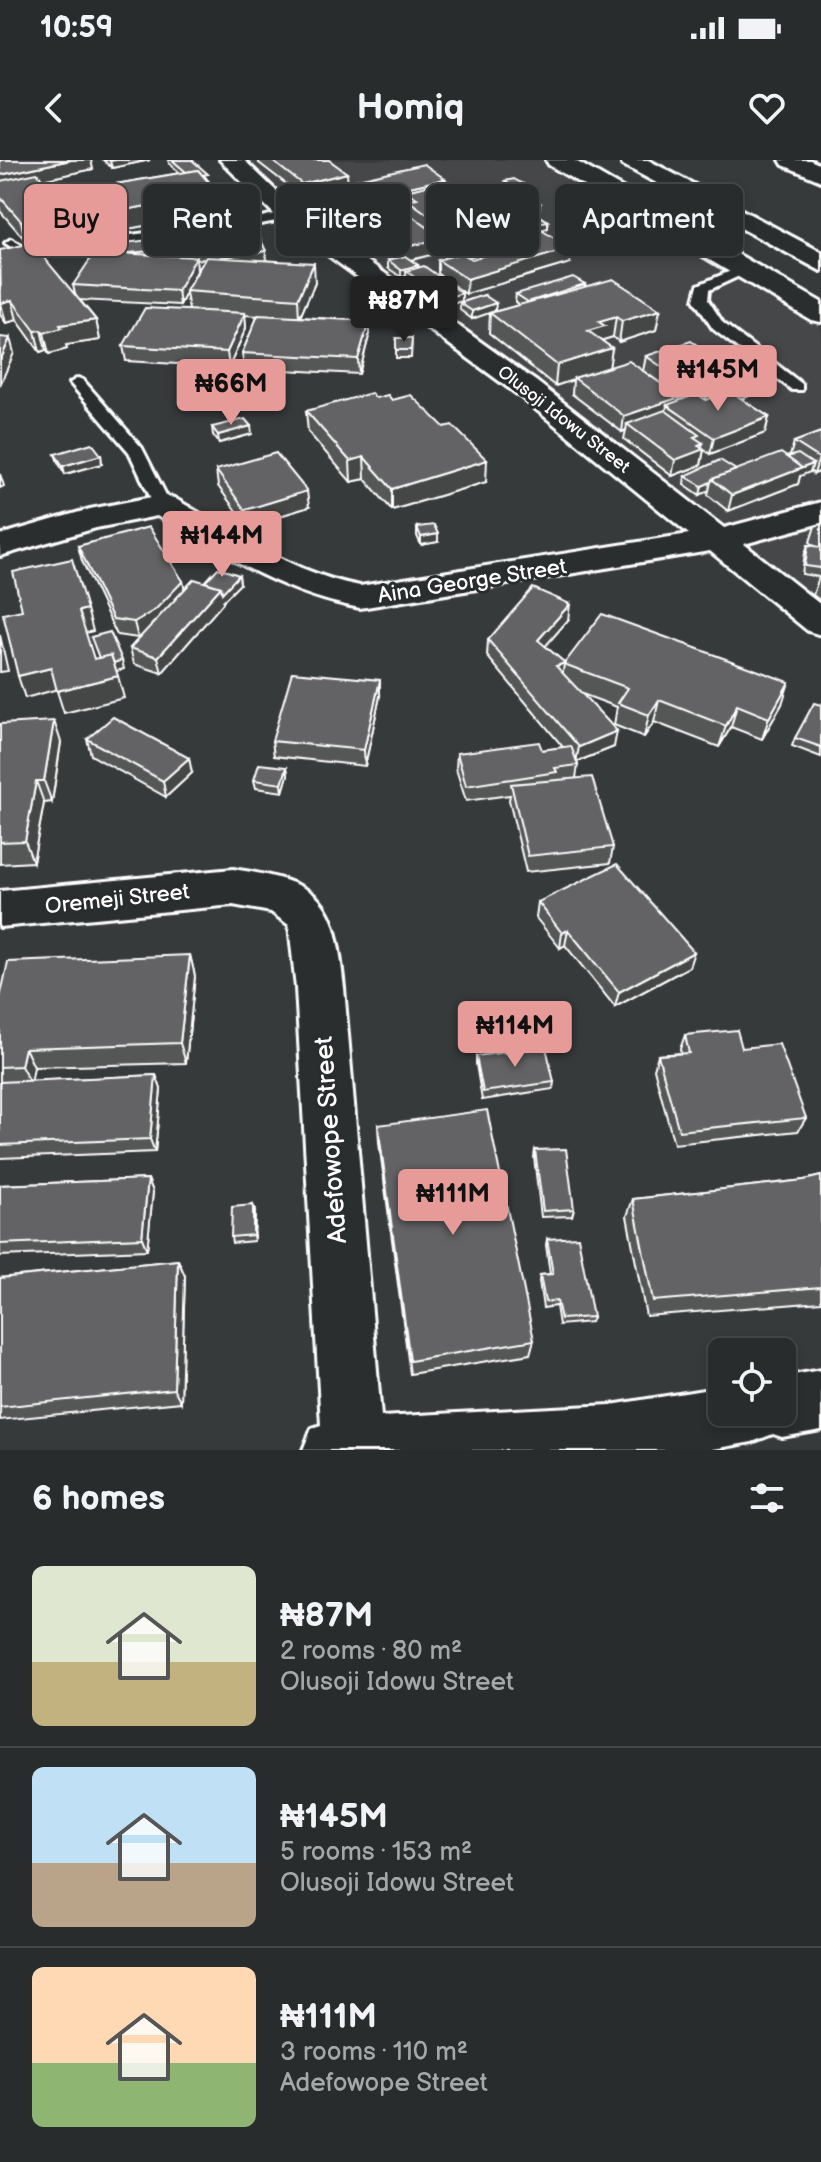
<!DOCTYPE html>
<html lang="en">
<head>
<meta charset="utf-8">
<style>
	:root { --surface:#292c2c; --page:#353838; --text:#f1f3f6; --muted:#a5a7a9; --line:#454848; --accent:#e69b98 }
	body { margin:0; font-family:"Balsamiq Sans",sans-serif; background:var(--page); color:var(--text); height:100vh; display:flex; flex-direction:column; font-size:30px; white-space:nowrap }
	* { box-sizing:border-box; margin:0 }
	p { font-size:26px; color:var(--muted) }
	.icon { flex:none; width:44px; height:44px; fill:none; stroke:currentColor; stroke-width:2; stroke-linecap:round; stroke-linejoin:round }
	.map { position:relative; height:1290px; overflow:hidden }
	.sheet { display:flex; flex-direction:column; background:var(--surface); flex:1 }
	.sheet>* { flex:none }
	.banner { position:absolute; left:24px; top:24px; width:774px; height:72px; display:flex; gap:16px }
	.buttons { position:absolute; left:708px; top:1178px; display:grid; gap:16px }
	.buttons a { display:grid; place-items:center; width:88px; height:88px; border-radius:12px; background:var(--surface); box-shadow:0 4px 12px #0003,0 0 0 2px var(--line); font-size:40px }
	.price { position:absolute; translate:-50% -68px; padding:0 18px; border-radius:8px; background:var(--accent); color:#111; font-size:26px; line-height:52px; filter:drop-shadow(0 2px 4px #0008) }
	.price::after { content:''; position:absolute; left:50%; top:48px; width:24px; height:18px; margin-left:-12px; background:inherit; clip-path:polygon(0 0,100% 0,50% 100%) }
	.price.on { background:#222; color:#fff }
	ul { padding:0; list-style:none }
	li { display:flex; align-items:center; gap:24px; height:200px; padding:0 32px }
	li+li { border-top:2px solid var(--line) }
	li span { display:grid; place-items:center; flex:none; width:224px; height:160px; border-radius:12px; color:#555 }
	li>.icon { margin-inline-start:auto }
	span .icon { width:96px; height:96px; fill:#fffc; stroke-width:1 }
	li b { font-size:34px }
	h2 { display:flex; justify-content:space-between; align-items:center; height:96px; padding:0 32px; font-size:34px }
	.chip { padding:0 28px; border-radius:12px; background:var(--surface); box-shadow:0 4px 12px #0003,0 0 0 2px var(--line); font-size:28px; line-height:72px }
	.chip.on { background:var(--accent); color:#111 }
	.status { display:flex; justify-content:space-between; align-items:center; height:56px; padding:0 40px; background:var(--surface); direction:ltr }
	.status svg { height:22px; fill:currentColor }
	header { display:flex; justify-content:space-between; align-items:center; height:104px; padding:0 32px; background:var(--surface); font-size:36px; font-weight:800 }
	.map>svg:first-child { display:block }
	.built { fill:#444748 }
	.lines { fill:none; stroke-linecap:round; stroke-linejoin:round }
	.service-casing { stroke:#fff; stroke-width:6 }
	.minor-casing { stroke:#fff; stroke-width:6 }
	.primary-casing { stroke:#fff; stroke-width:6 }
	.motorway-casing { stroke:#fff; stroke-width:6 }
	.service { fill:#2a2d2e; fill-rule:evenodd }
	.minor { fill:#2a2d2e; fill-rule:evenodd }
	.primary { fill:#2a2d2e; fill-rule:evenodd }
	.motorway { fill:#2a2d2e; fill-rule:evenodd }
	.wall { fill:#555657; stroke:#fff; stroke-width:2; fill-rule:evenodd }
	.shaded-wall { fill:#454647; stroke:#fff; stroke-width:2 }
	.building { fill:#636465; stroke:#fff; stroke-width:2 }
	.labels { text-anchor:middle; stroke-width:6; stroke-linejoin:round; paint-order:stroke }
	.far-street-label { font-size:18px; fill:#fff; stroke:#2a2d2e }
	.street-label { font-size:22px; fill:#fff; stroke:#2a2d2e }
	.near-street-label { font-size:26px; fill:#fff; stroke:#2a2d2e }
</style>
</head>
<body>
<div class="status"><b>10:59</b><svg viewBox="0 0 49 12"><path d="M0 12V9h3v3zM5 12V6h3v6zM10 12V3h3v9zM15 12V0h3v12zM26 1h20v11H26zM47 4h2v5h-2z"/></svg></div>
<header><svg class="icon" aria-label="back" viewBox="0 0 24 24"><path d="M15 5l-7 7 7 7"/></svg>Homiq<svg class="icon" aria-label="heart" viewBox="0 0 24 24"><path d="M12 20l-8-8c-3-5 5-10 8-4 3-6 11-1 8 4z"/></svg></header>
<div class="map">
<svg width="821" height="1290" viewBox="0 0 821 1290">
	<rect width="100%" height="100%" fill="#373a3b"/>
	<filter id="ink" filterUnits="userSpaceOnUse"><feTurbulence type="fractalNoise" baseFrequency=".0125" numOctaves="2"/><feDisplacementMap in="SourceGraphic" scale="16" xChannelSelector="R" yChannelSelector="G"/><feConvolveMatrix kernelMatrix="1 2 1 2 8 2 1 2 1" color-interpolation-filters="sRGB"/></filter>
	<g filter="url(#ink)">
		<polygon class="built" points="224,0 547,0 821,159 821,473"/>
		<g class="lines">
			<defs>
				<g id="service">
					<polygon points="288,51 294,55 292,58 224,71 218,67"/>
					<polygon points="178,69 184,73 182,76 25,96 5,83 11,79 27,88"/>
					<polygon points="740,107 752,110 709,130 708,140 723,163 802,224 802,230 792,230 713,169 694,140 698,125"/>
					<polygon points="78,218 83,220 142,288 171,345 168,349 156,349 129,292 70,223"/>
				</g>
				<g id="minor">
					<path d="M220,0H244L296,50L537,222L724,368L821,342V363L744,384L821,445V475L808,471L710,391L360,448C284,434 223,395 157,356L96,368L0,396V375L90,349L162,335L174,338C233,372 292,413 360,426L689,374L517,234L280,60Z"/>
					<path d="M233,709C324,723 335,738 344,828L381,1257L611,1245L722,1227V1252H782V1217L821,1210V1270L782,1277L773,1274L752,1282L708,1290H303L312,1268L321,1265L296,828L289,765L271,752L233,745L0,767V731Z"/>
				</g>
				<g id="primary">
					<polygon points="546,0 574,0 821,142 821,162 811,160 549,5"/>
					<polygon points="780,0 810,0 821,5 821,21 783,5"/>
				</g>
				<polygon id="motorway" points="620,0 648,0 821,92 821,111 623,5"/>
			</defs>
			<use href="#service" class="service-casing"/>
			<use href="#minor" class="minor-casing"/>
			<use href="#primary" class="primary-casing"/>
			<use href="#motorway" class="motorway-casing"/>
			<use href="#service" class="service"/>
			<use href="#minor" class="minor"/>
			<use href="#primary" class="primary"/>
			<use href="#motorway" class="motorway"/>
		</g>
		<g class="wall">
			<polygon points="0,0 93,9 43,20 72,50 76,69 25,80 0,51"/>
			<polygon points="103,0 150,0 112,8"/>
			<polygon points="168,0 192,0 218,33 220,52 106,73 90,48 86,29 180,13 169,3"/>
			<path d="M259,0H329L348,25L358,31V19L445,21L466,34L492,42V38L512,34L504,28L505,21L523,24L522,31L540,43L539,50L534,52L548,61V68L531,73L511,59L512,56H508L498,50V54L511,62L510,76L476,85L481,89V87H510L521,83L522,76L570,103L466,134L438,114V100L445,98L444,97V89L465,84L459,80L447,83L442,79V92L411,100L418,108L462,133V141L444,146L406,119V116L401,117L388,108V100L394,99L345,61V51L329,55L319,47L320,52L307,54L292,42L291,34L298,33L259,3ZM406,42V44L408,46V53L396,44Z"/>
			<path d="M253,63L267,100L315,123L300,157L369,161V176L359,214L244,208L242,193L258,156L245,155L246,168L229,207L126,201L123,186L189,150L186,133L180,145L80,140L96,160L100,180L66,185L67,189L49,194L46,190L40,192L17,160L6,163L0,155V90L75,134L73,125L153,95L149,76ZM205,99L197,111L196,100Z"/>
			<polygon points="585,124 585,126 660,150 656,170 619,182 613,177 603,180 603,182 612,188 609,207 679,241 684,239 643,211 646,196 752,221 749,236 741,239 769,257 765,273 710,294 702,288 704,289 701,305 672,316 624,279 626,270 622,272 572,234 573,220 555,226 489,173 490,153 519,145 515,142 516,134"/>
			<polygon points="484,135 472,159 460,150 460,143"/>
			<polygon points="412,178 411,198 396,198 396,190"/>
			<polygon points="376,238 392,240 444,267 486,322 392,350 365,319 351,322 308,272 306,251"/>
			<polygon points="212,267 252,274 219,283 213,275"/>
			<polygon points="821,272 821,311 814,314 810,311 800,316 798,324 728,351 708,335 709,330 700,335 684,324 685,316 736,310 790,296 794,282"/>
			<polygon points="55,294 101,295 102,304 65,314 58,302"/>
			<polygon points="216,310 309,347 247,366 218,326"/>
			<polygon points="821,364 821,441 813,435 819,417 802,414 805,393 808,385 815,386 810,382 815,366"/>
			<polygon points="417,367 438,382 421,385 417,376"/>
			<polygon points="78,386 183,421 184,429 205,422 239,415 240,424 223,441 223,443 162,513 134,504 130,488 140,477 138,478 117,475 82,401"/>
			<polygon points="568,460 545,486 565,503 782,544 762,579 731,567 719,587 654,562 644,577 614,565 617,547 582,534 614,587 577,602 578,605 576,618 613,687 610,703 526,712 509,640 510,635 466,641 456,609 457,593 542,590 563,587 487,496 488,480"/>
			<polygon points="380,536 365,606 274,596 272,581"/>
			<polygon points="821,545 821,597 792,586 795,578"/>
			<polygon points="0,564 61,582 52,642 44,643 33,702 0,704"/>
			<polygon points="87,579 192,613 166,637 91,595"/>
			<polygon points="287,607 288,615 283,632 256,628 254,620"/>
			<polygon points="538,742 689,807 615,847 565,785 560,788 536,758"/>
			<polygon points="190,795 195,816 186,903 34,907 31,921 156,915 161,929 155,992 0,998 0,838"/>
			<polygon points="685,875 742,888 806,958 798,971 674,984 654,909 658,895 681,893 680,889"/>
			<polygon points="476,896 554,922 553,929 482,940 476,904"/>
			<polygon points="378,965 534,1180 530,1194 410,1214 379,983"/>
			<polygon points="535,990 574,1049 572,1056 541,1057 534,997"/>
			<polygon points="821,1016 821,1142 646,1156 627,1056 633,1039 804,1020"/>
			<polygon points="148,1019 153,1032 147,1090 0,1096 0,1025"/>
			<polygon points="253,1045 255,1051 254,1081 232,1083 231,1077"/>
			<polygon points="547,1079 593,1157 591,1162 559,1165 556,1146 543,1148 539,1121 540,1115 550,1114 546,1085"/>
			<polygon points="178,1100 185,1116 181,1242 0,1260 0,1118"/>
		</g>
		<g class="shaded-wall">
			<polygon points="71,0 91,0 93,9 0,29 0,15"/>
			<polygon points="116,0 150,0 112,8 110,1"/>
			<polygon points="347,13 348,26 311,33 311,35 303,37 302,24"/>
			<polygon points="445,19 445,32 417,38 406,31 406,42 378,48 378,34"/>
			<polygon points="523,24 522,31 513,34 513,27"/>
			<polygon points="218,33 220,52 106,73 103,54"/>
			<polygon points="368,38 368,46 344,47 345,51 329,55 329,48"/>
			<polygon points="540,43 539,50 516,55 512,52 512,56 508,56 509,49"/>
			<polygon points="319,44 320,52 307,54 307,47"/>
			<polygon points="498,46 498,60 490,48"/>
			<polygon points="72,50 76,69 25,80 21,61"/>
			<polygon points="548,61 548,68 531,73 532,65"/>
			<polygon points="511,62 510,76 469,87 469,73"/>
			<polygon points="460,66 459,80 447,83 448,69"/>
			<polygon points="442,78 442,92 399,103 399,89"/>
			<polygon points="571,88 570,103 466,134 467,119"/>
			<polygon points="266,91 267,106 221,97"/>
			<polygon points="196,97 197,111 180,145 178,131"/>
			<polygon points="314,103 315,123 299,159 298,139"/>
			<polygon points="418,105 418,113 406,111 406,116 401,117 401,110"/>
			<polygon points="462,133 462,141 444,146 444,139"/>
			<polygon points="12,140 17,160 6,163 1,143"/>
			<polygon points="496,143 495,151 472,159 472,151"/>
			<polygon points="660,150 656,170 619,182 622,161"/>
			<polygon points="245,153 246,168 229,207 227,192"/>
			<polygon points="616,157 613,177 603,180 603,186 588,171 599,162"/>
			<polygon points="96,160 100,180 66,185 67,189 49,194 44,173 60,165"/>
			<polygon points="369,161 369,176 359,214 358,199"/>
			<polygon points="41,170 46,190 40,192 35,171"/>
			<polygon points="10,178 14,193 0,225 0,201"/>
			<polygon points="612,188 609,209 574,218 573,220 555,226 557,205"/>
			<polygon points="752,221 749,236 703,252 706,237"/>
			<polygon points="680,237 677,252 667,245 665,257 627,264 626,270 622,272 624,256"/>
			<polygon points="769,257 765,273 710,294 714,278"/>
			<polygon points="251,266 252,274 219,283 218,275"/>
			<polygon points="703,283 701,290 704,289 701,305 672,316 675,300 698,285"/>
			<polygon points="101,295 102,304 65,314 63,306"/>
			<polygon points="364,297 365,319 351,322 350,301"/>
			<polygon points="821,297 821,311 814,314 819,298"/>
			<polygon points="487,300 486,322 392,350 392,329"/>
			<polygon points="813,304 810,312 800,316 798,324 728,351 732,335"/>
			<polygon points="0,314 4,326 0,328"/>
			<polygon points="711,322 709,330 700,335 702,326"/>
			<polygon points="307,331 309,347 247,366 245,350"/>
			<polygon points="438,374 438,382 421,385 421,377"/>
			<polygon points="239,415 240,424 223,441 223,443 162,513 158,497 221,427"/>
			<polygon points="183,421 186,437 158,466 138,478 134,462"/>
			<polygon points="570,444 568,460 537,496 538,480"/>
			<polygon points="87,449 93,471 85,473 79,451"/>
			<polygon points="0,475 8,511 0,512"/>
			<polygon points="122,500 124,509 105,514 103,506"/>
			<polygon points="565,503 564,504 562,519 556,506"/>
			<polygon points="51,508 58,529 25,538 18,516"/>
			<polygon points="118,516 124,538 64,553 57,531"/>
			<polygon points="380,520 380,536 365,606 364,590"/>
			<polygon points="789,522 782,544 762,579 769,558"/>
			<polygon points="659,540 654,562 644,577 649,555"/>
			<polygon points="737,545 731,567 719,587 726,566"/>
			<polygon points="54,561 61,582 52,642 44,621"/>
			<polygon points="617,571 614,587 576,602 579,587"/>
			<polygon points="189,598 192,613 166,637 163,621"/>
			<polygon points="287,607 288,615 283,632 282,624"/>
			<polygon points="36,621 44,643 33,702 25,681"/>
			<polygon points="568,770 565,785 560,788 562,773"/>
			<polygon points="694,792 689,807 615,847 619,832"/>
			<polygon points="190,795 195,816 186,903 180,883"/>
			<polygon points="25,888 34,907 31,925 21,906"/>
			<polygon points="156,915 161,929 155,992 150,979"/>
			<polygon points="148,1019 153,1032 147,1090 142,1078"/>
			<polygon points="253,1045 255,1051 254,1081 253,1075"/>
			<polygon points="178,1100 185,1116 181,1242 174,1229"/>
		</g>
		<g class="building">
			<polygon points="0,0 71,0 0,15"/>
			<polygon points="172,0 192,0 208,14 202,15 198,10 186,12"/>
			<polygon points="271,0 329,0 347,13 302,24"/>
			<polygon points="424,4 445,19 378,34 358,19"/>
			<polygon points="198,10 218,33 103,54 86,29"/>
			<polygon points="37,13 72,50 21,61 0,37 0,21"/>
			<polygon points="514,19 523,24 513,27 505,21"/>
			<polygon points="447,21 466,34 476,32 498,46 490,48 511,62 469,73 460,66 448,69 408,40 417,38 406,31"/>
			<polygon points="349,24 368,38 329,48 311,33"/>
			<polygon points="304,32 319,44 307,47 291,34"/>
			<polygon points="521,32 540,43 509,49 492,38"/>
			<polygon points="386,37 442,78 399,89 344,47"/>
			<polygon points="528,48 548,61 532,65 512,52"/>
			<polygon points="253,63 266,91 221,97 216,84 154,89 149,76"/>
			<polygon points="541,70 571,88 467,119 438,100 462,93 472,99 490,94 481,87 502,81 510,87 531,81 522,76"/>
			<polygon points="149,80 151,91 129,93 109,92 108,85"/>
			<polygon points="472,82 481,89 480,94 468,97 462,93 452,96 444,89"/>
			<polygon points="32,83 96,160 60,165 62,168 44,173 41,170 35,171 12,140 1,143 0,90"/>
			<polygon points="95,92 196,97 178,131 73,125"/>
			<polygon points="405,96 418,105 401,110 388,100"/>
			<polygon points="206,97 314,103 298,139 186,131"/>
			<polygon points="424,106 462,133 444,139 406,111"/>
			<polygon points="573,117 585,124 528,142 516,134"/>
			<polygon points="613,119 660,150 622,161 616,157 599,162 605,166 588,171 612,188 557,205 490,153"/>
			<polygon points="484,135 496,143 472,151 460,143"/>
			<polygon points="145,148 245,153 227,192 123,186"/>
			<polygon points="258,155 369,161 358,199 242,193"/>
			<polygon points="0,177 10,178 0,201"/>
			<polygon points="396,178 412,178 411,190 396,190"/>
			<polygon points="691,181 752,221 706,237 646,196"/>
			<polygon points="629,201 680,237 624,256 574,218"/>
			<polygon points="730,231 769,257 714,278 667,245 697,234 706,240"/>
			<polygon points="371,233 376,238 388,235 392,240 411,235 444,267 452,265 487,300 392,329 364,297 350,301 306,251"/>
			<polygon points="665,250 699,275 694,277 703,283 698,285 704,289 675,300 627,264"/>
			<polygon points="245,259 251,266 218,275 212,267"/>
			<polygon points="821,272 821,297 819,298 794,282"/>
			<polygon points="92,283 101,295 63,306 55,294"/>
			<polygon points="276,293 307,331 245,350 216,310"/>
			<polygon points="781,293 802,308 732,335 712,319"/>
			<polygon points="798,294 813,304 802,308 787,297"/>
			<polygon points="720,300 736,310 712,319 711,322 702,326 685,316"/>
			<polygon points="434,365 438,374 421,377 417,367"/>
			<polygon points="149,367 183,421 155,450 134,462 113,459 78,386"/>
			<polygon points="808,385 821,387 821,408 805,406"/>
			<polygon points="72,399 87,449 79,451 94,499 111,495 118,516 57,531 51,508 18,516 3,454 22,450 13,412"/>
			<polygon points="218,408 239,415 222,433 221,427 205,422"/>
			<polygon points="194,419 221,427 158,497 130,488"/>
			<polygon points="533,428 570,444 538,480 565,503 556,506 617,571 579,587 488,480"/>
			<polygon points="602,454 789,522 769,558 737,545 726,566 659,540 649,555 618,543 628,528 564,504"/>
			<polygon points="110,472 122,500 114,503 111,495 99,498 91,477"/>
			<polygon points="292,512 380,520 364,590 272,581"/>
			<polygon points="814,543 821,545 821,587 795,578"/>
			<polygon points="113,557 189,598 163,621 87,579"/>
			<polygon points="54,561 44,621 36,621 25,681 0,682 0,564"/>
			<polygon points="539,582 542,590 571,586 578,605 555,608 557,612 466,626 457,593"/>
			<polygon points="259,604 287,607 282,624 254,620"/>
			<polygon points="592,617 613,687 528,696 511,624"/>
			<polygon points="617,704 694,792 619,832 568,770 562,773 538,742"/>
			<polygon points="190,795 180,883 25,888 21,906 0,907 0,838 8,802"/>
			<polygon points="737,870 742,888 779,884 806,958 679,971 658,895 689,893 685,875"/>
			<polygon points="546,887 554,922 483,932 476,896"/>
			<polygon points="156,915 150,979 0,985 0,922"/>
			<polygon points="487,950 534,1180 410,1201 378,965"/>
			<polygon points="566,989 574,1049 543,1051 535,990"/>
			<polygon points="821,1016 821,1127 653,1141 633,1039 804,1020"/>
			<polygon points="148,1019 142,1078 0,1084 0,1025"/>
			<polygon points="253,1045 253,1075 231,1077 232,1047"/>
			<polygon points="578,1077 593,1157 561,1159 557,1141 545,1142 540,1115 553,1114 547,1079"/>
			<polygon points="178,1100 174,1229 0,1247 0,1118"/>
		</g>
	</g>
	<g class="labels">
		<g class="far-street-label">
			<text transform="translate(564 259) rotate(38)" y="6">Olusoji Idowu Street</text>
		</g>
		<g class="street-label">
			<text transform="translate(472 420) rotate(-9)" y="8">Aina George Street</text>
			<text transform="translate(117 738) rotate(-6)" y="8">Oremeji Street</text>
		</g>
		<g class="near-street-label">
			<text transform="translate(330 980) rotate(-94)" y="9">Adefowope Street</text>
		</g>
	</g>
</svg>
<div class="buttons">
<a><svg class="icon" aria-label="locate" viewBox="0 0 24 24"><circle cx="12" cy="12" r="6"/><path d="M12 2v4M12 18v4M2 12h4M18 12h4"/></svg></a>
</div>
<b class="price on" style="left:404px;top:184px">₦87M</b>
<b class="price" style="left:718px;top:253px">₦145M</b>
<b class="price" style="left:231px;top:267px">₦66M</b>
<b class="price" style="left:222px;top:419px">₦144M</b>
<b class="price" style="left:515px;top:909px">₦114M</b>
<b class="price" style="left:453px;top:1077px">₦111M</b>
<div class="banner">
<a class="chip on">Buy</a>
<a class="chip">Rent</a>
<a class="chip">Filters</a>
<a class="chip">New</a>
<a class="chip">Apartment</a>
</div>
</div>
<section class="sheet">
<h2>6 homes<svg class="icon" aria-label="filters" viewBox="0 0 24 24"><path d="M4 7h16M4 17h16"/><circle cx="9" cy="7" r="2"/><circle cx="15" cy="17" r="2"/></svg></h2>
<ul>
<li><span style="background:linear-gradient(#dfe7d0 60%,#c2b280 0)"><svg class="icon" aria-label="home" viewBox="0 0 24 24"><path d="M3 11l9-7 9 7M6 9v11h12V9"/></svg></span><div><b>₦87M</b><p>2 rooms · 80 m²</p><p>Olusoji Idowu Street</p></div></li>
<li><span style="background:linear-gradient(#bfe0f5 60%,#b9a48a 0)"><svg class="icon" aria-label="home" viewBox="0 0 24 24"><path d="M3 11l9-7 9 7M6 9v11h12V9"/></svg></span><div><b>₦145M</b><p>5 rooms · 153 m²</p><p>Olusoji Idowu Street</p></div></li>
<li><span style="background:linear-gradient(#ffd9b3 60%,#8fb573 0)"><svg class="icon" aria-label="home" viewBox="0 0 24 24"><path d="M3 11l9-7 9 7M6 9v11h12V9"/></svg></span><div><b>₦111M</b><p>3 rooms · 110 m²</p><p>Adefowope Street</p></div></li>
</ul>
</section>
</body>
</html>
